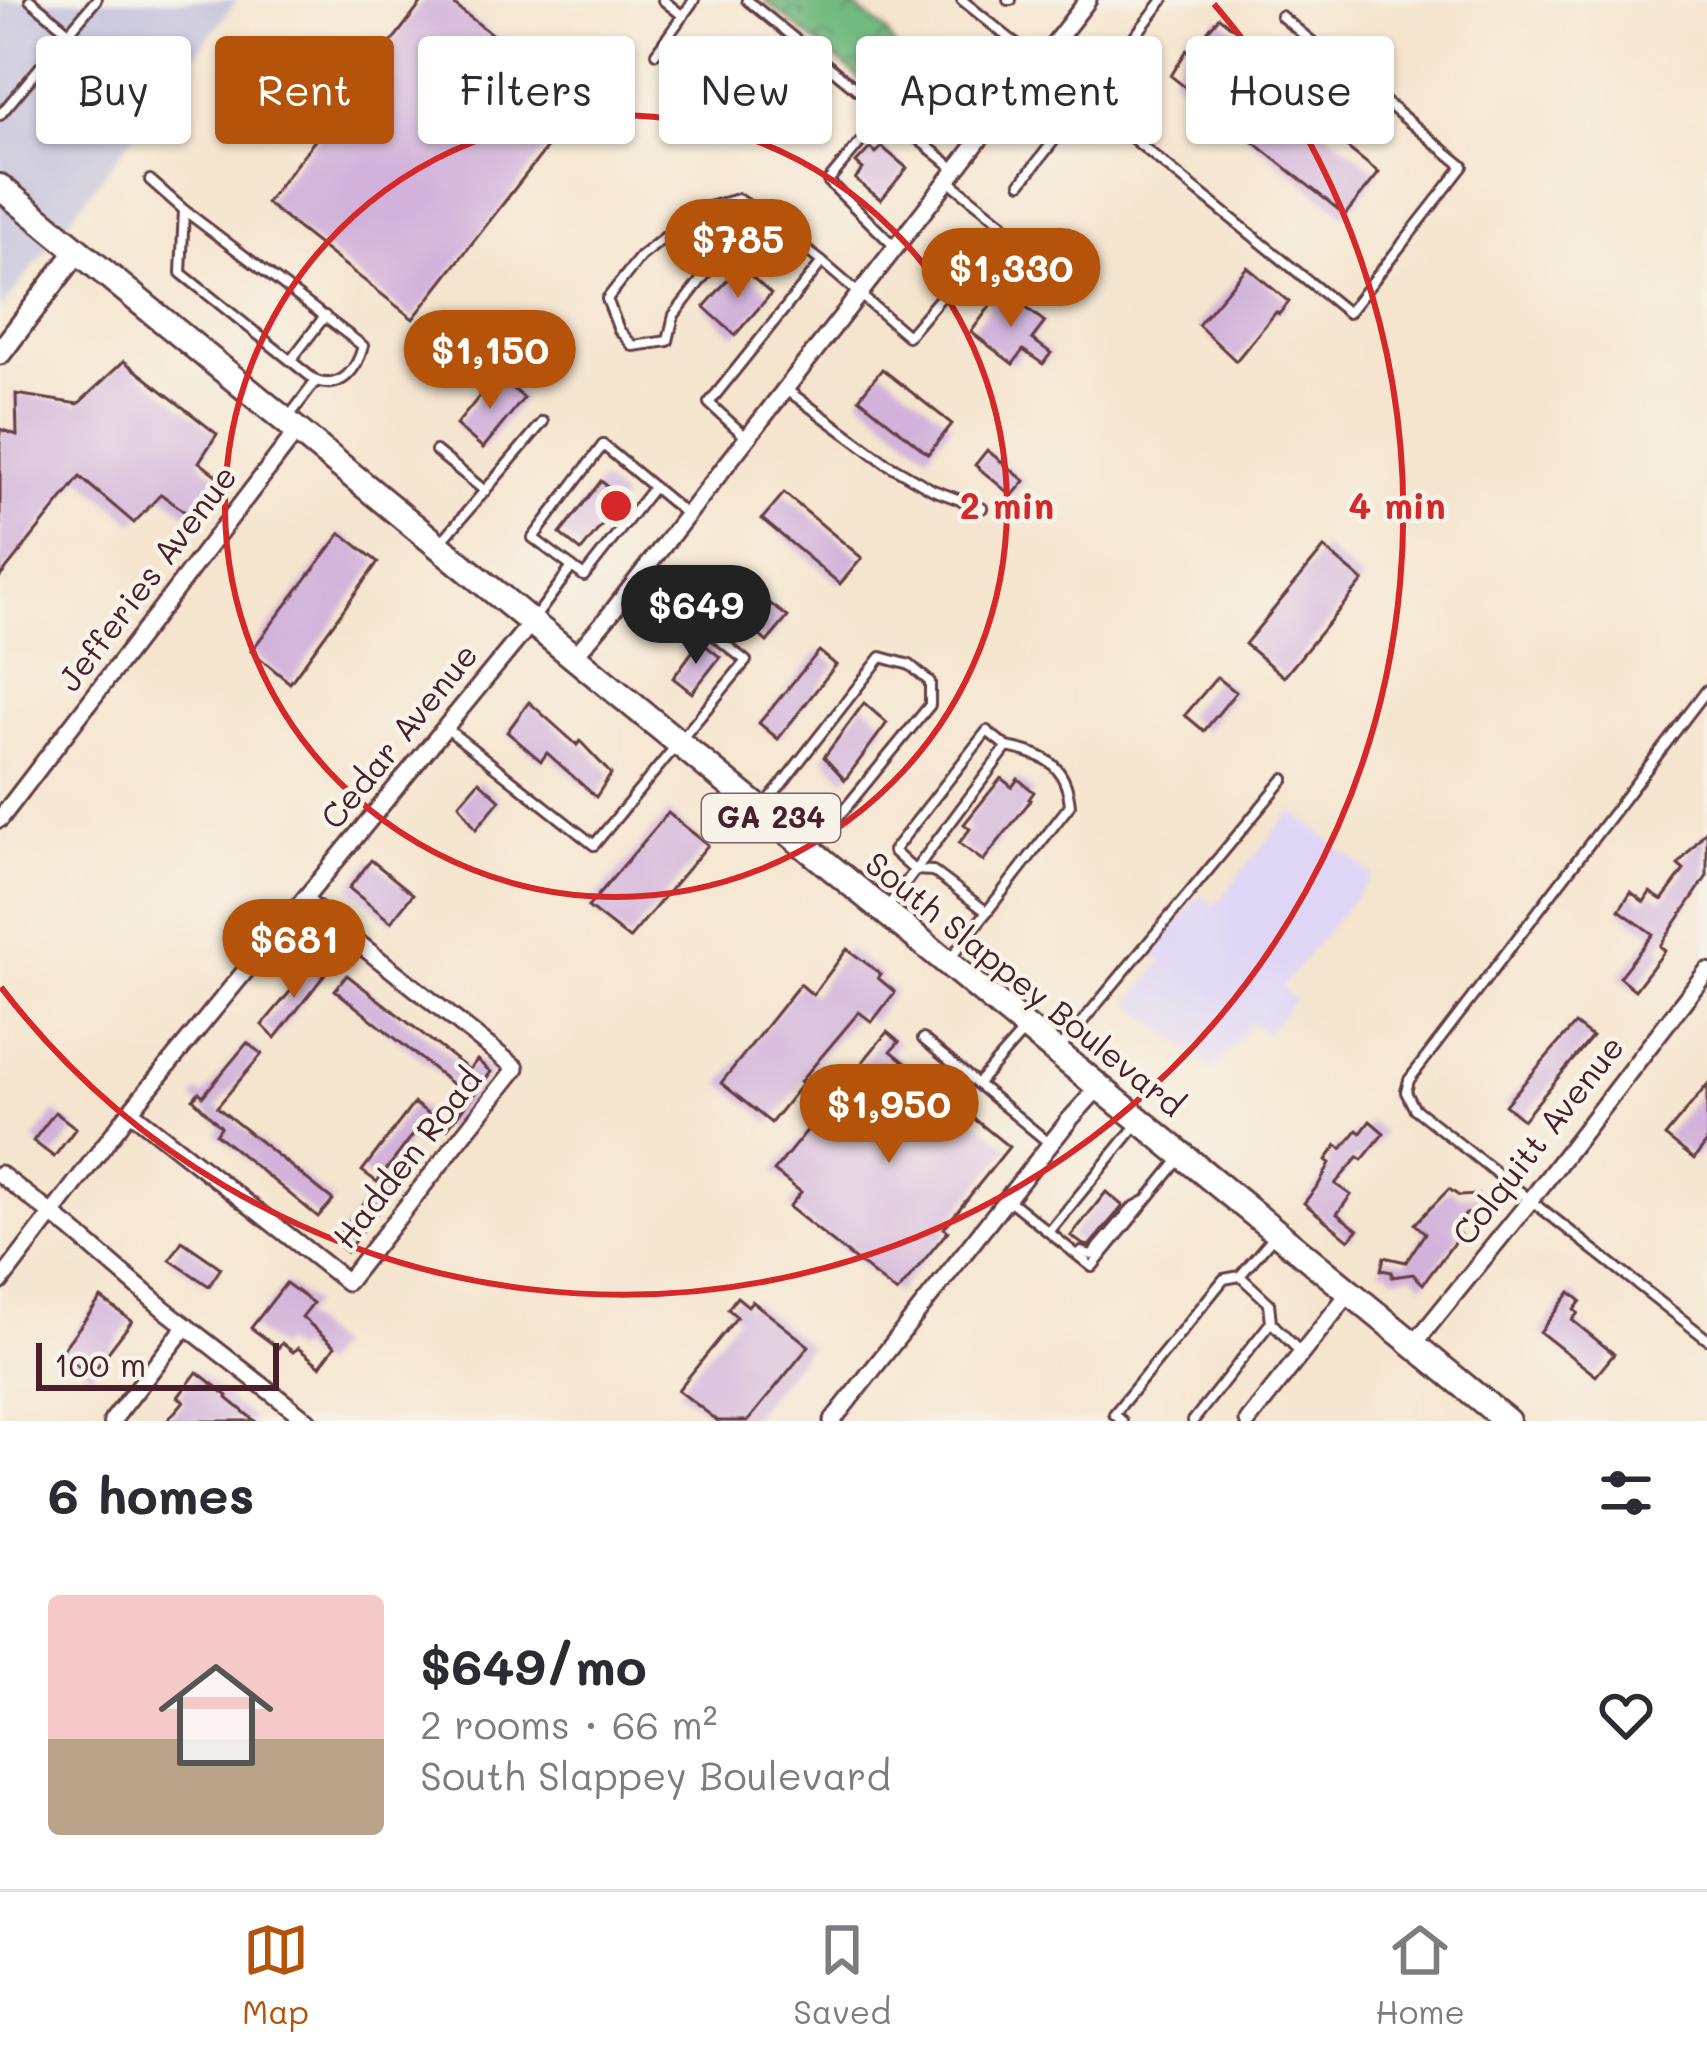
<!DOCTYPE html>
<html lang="en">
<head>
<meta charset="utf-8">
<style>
	:root { --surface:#fff; --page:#f7f7f7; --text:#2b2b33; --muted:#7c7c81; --line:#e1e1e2; --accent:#b45309 }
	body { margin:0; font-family:Mali,sans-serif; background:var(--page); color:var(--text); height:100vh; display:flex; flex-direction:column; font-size:45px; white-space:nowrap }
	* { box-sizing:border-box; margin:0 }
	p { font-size:39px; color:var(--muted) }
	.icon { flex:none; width:66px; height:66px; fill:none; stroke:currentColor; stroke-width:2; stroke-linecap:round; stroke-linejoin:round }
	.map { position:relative; height:1421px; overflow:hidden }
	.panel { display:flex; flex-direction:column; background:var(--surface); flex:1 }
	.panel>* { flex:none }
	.top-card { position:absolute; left:36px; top:36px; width:1635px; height:108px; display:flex; gap:24px }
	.scale { position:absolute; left:36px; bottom:30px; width:243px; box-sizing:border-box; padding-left:12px; border:6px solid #4a1f2b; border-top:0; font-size:33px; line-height:42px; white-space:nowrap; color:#4a1f2b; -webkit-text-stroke:9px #f7f3e8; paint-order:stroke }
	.price { position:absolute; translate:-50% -102px; padding:0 27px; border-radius:42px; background:var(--accent); color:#fff; font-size:39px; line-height:78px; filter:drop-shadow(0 3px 6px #0008) }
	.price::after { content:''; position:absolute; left:50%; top:72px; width:36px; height:27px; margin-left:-18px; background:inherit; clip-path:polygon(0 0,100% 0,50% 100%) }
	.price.current { background:#222; color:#fff }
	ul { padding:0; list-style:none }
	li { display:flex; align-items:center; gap:36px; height:300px; padding:0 48px }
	li span { display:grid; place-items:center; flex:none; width:336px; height:240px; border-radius:12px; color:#555 }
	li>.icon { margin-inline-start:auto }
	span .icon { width:144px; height:144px; fill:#fffc; stroke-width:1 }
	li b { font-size:51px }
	h2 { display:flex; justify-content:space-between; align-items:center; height:144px; padding:0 48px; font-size:51px }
	.tag { padding:0 42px; border-radius:12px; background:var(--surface); box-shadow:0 3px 9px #0004; font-size:42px; line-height:108px }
	.tag.current { background:var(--accent); color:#fff }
	.menu { display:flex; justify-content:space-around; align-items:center; height:168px; border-top:3px solid var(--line); background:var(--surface); font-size:33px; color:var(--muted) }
	.menu a { display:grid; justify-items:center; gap:6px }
	.menu .current { color:var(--accent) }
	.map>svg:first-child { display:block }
	.built { fill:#dfd5f5 }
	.industrial { fill:#c3c1db }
	.forest { fill:url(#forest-crowns); stroke:#5e6c56; stroke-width:3 }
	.building { fill:#d2b2da }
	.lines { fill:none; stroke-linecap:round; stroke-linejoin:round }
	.service-casing { stroke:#643d43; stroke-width:14 }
	.minor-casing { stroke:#643d43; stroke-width:21 }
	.tertiary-casing { stroke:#643d43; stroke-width:27 }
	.primary-casing { stroke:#643d43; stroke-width:30 }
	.service { stroke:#fff; stroke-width:8 }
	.minor { stroke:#fff; stroke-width:15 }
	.tertiary { stroke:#fff; stroke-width:21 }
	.primary { stroke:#fff; stroke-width:24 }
	.ring { fill:none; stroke:#d62828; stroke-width:6 }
	.labels { text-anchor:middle; stroke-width:9; stroke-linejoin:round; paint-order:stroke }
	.shield { fill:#f7f3e8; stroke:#7e5f64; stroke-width:3 }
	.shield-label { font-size:30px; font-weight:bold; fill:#4a1f2b }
	.street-label { font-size:33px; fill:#4a1f2b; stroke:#f7f3e8 }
	.centre { fill:#d62828; stroke:#f7f3e8; stroke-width:6 }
	.ring-label { font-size:36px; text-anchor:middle; font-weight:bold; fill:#d62828; stroke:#f7f3e8; stroke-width:9; stroke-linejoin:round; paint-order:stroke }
</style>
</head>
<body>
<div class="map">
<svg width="1707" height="1421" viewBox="0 0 1707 1421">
	<defs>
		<pattern id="forest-crowns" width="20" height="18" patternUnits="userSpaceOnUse" patternTransform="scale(3)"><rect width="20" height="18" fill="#72ba80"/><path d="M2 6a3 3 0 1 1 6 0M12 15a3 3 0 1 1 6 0" fill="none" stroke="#609769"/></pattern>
	</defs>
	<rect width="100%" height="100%" fill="#f7f3e8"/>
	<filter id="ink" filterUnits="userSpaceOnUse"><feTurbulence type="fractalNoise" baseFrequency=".00833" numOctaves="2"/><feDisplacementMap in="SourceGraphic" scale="24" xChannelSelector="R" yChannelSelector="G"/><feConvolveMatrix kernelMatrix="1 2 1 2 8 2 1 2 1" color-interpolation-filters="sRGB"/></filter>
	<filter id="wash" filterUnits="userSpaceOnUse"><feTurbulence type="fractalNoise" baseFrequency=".004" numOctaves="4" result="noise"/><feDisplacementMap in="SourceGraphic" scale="48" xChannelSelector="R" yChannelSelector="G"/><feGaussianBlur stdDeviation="2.7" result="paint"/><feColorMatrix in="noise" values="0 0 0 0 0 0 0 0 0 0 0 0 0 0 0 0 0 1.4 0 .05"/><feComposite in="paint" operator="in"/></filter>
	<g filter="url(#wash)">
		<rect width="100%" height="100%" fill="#f5e4ce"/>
		<polygon class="built" points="1292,810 1373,875 1282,987 1295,999 1266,1034 1251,1023 1213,1070 1130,1003 1163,962 1152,953 1200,894 1215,905"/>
		<polygon class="industrial" points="0,0 237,0 0,310"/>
		<polygon class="forest" points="764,0 845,0 886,31 908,72 914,100 893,106"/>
		<g id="blocks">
			<g class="building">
				<polygon points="424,0 448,0 581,104 413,319 266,203"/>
				<polygon points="1219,17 1242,35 1228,52 1379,173 1345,215 1171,76 1187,50 1190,53"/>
				<polygon points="882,147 907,168 881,200 855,179 863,169 856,163 870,148 876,153"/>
				<polygon points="740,266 771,294 735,335 704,307"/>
				<polygon points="1247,267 1289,302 1279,314 1276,312 1236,361 1198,325"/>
				<polygon points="1002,290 1045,322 1032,339 1051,353 1043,364 1023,350 1013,364 971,332"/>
				<polygon points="124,361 217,434 199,462 225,482 190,516 161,494 134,523 80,477 0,577 0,429 17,435 16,394 78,404"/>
				<polygon points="882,369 952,424 928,454 859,398"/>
				<polygon points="497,375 524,398 483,448 456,425"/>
				<polygon points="987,450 1025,481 1012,496 975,465"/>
				<polygon points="601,481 623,499 581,551 560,534"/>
				<polygon points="784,493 862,558 840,584 762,519"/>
				<polygon points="341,533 378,562 290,683 251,651"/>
				<polygon points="1324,548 1363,581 1284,677 1245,644"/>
				<polygon points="749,588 788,617 767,642 732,610"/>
				<polygon points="700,641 720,657 692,693 673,678"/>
				<polygon points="819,651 836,665 778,739 759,723"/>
				<polygon points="1217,677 1236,692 1204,731 1185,715"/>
				<polygon points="529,702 577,745 580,741 611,774 596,797 547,753 541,761 507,732"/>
				<polygon points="864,703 887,723 845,780 824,757"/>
				<polygon points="1001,778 1012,787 1018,779 1034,792 1029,799 1031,800 983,861 959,843 970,829 964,824"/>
				<polygon points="479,781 500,800 476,829 459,804"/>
				<polygon points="668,813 708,845 629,939 588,907"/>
				<polygon points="1707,830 1707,876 1660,946 1665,951 1635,990 1619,977 1653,934 1619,910 1631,892 1644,902 1650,892 1662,900 1684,870 1678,865"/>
				<polygon points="371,860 413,894 391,922 349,888"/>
				<polygon points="847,949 881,974 878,978 895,992 872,1022 859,1012 800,1082 802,1084 771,1123 721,1083 800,984 813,995"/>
				<polygon points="314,963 326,973 275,1038 262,1025"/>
				<polygon points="347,975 469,1070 477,1060 491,1072 447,1129 433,1117 456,1087 335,990"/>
				<polygon points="1575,1024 1592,1037 1523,1120 1505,1105"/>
				<polygon points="887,1032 899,1042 891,1051 1009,1147 944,1228 948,1231 897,1293 789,1207 801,1192 774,1171"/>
				<polygon points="247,1043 262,1054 217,1107 333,1200 318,1217 216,1134 221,1127 193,1099 199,1092 203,1096"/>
				<polygon points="1707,1085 1707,1142 1694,1159 1665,1136"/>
				<polygon points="414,1103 429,1114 377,1182 362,1171"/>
				<polygon points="55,1112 76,1128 54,1157 33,1141"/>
				<polygon points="1370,1121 1384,1133 1362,1160 1358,1157 1335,1184 1351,1195 1337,1214 1358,1230 1349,1240 1304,1203 1319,1184 1330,1163 1326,1160 1337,1145 1342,1149 1357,1130 1361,1133"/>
				<polygon points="375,1189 389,1197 346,1252 335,1240"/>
				<polygon points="1449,1189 1459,1196 1478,1195 1478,1213 1466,1214 1453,1229 1460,1235 1423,1284 1413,1274 1392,1277 1392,1272 1381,1270 1384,1257 1406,1262 1425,1233 1415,1224"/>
				<polygon points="1106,1192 1123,1206 1089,1246 1082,1244 1071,1236"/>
				<polygon points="182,1241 221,1268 209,1286 170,1260"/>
				<polygon points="286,1283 313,1303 302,1317 335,1346 320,1366 298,1348 293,1352 282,1343 278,1348 251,1328"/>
				<polygon points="1570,1292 1581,1301 1574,1310 1578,1313 1572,1320 1614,1354 1596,1376 1540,1332"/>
				<polygon points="737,1297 748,1306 752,1301 809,1346 748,1421 718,1421 678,1390 737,1317 728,1309"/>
				<polygon points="101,1298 132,1321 91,1375 60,1353"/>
				<polygon points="197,1372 228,1396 227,1398 255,1421 167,1421 184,1401 178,1397"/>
			</g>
		</g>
	</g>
	<g filter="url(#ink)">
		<use href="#blocks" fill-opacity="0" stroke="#643d43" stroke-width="3"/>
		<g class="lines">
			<defs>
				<g id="service">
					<polyline points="30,0 69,32"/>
					<polyline points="663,0 683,16"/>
					<polyline points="747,0 955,169"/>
					<polyline points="962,0 1348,313 1463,166 1281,16"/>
					<polyline points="1008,0 1011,0"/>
					<polyline points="656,53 694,0"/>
					<polyline points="885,113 828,181 894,246"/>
					<polyline points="0,115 96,0"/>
					<path d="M150,180L184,210L363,346C357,369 342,390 316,381L181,273L184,210"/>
					<polyline points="1021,183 1163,0"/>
					<polyline points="755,210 738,199 700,209 640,257 607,299 619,330 633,346 668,341 674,315 755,210 822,262"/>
					<polyline points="291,360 325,316"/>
					<polyline points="787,390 886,463 933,490 982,508"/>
					<polyline points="288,418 316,381"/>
					<polyline points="747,438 709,403 822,262 908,336 1003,224 949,181"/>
					<polyline points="436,451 485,491"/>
					<polyline points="654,487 584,576 533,538 603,445 686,514"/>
					<polyline points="443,540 543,422"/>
					<polyline points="534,619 572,567"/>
					<polyline points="1707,690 1409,1080 1406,1092 1414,1108 1707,1339"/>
					<polyline points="446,728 594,845 746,661 641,577"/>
					<polyline points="766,804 881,657 910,665 930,682 930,705 812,849"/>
					<path d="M889,905L1007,747C1044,754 1066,764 1070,805L950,959"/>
					<polyline points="987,912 933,871 914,870 893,851 987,731 1007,747"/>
					<polyline points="923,1039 1049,1143"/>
					<polyline points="1058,1051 1284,779"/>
					<polyline points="977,1084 1022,1033"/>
					<polyline points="1009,1200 1092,1267 1178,1161"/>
					<polyline points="1049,1232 1139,1122"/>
					<polyline points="1272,1238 1240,1276 1269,1303 1271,1322 1301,1353"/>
					<polyline points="1081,1252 1092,1255 1132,1208 1143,1202"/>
					<polyline points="1122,1421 1114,1414 1224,1279 1240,1276"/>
					<polyline points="1193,1421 1271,1322"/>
				</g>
				<g id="minor">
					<polyline points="574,657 611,613 1088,0"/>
					<polyline points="0,819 297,431"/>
					<polyline points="130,1111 347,1282 516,1068 304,900"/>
					<polyline points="0,1174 71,1229 164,1309 308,1421"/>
					<polyline points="0,1282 132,1109 531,623"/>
					<polyline points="1414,1344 1530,1201 1707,971"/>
					<polyline points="112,1421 186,1326"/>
					<polyline points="832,1421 1070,1119 1099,1087"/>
					<polyline points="1248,1421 1350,1292"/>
				</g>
				<polyline id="tertiary" points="0,353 78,250"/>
				<polyline id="primary" points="0,187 1507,1421"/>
			</defs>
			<use href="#service" class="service-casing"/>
			<use href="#minor" class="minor-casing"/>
			<use href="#tertiary" class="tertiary-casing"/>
			<use href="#primary" class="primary-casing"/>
			<use href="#service" class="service"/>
			<use href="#minor" class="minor"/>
			<use href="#tertiary" class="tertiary"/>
			<use href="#primary" class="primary"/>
		</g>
	</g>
	<g class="ring">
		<circle cx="616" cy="506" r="391"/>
		<path d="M1214 4A781 781 0 1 1 1 987"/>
	</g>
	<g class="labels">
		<rect class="shield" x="702" y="794" width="138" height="48" rx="9"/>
		<g class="shield-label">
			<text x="771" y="828">GA 234</text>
		</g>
		<g class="street-label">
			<text transform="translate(147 578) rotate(-53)" y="12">Jefferies Avenue</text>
			<text transform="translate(399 736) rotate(-51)" y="12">Cedar Avenue</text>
			<text transform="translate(1025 984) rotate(39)" y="12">South Slappey Boulevard</text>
			<text transform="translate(1538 1140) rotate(-52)" y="12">Colquitt Avenue</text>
			<text transform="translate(407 1158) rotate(-52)" y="12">Hadden Road</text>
		</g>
	</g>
	<circle cx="616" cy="506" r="18" class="centre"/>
	<g class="ring-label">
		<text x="1007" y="519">2 min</text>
		<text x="1397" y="519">4 min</text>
	</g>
</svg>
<div class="scale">100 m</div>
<b class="price" style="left:738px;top:301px">$785</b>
<b class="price" style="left:1011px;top:330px">$1,330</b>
<b class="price" style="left:490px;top:412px">$1,150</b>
<b class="price current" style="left:696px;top:667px">$649</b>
<b class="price" style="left:294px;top:1001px">$681</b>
<b class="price" style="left:889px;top:1166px">$1,950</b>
<div class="top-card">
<a class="tag">Buy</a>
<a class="tag current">Rent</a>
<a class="tag">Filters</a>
<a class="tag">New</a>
<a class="tag">Apartment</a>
<a class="tag">House</a>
</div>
</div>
<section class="panel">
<h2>6 homes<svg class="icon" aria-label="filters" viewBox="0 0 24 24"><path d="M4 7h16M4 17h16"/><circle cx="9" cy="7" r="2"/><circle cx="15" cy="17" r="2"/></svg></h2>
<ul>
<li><span style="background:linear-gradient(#f6c9c9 60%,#b9a48a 0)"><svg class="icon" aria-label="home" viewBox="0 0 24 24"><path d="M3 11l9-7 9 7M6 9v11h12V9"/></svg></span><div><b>$649/mo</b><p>2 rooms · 66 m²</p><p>South Slappey Boulevard</p></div><svg class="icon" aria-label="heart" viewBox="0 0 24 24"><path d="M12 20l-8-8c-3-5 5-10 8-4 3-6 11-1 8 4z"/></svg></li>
</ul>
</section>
<nav class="menu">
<a class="current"><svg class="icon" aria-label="map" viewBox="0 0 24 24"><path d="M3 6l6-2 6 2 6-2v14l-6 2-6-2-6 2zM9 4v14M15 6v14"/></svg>Map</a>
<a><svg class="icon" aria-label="saved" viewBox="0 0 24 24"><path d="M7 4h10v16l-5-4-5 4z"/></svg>Saved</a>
<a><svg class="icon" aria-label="home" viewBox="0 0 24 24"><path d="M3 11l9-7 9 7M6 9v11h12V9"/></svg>Home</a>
</nav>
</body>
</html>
